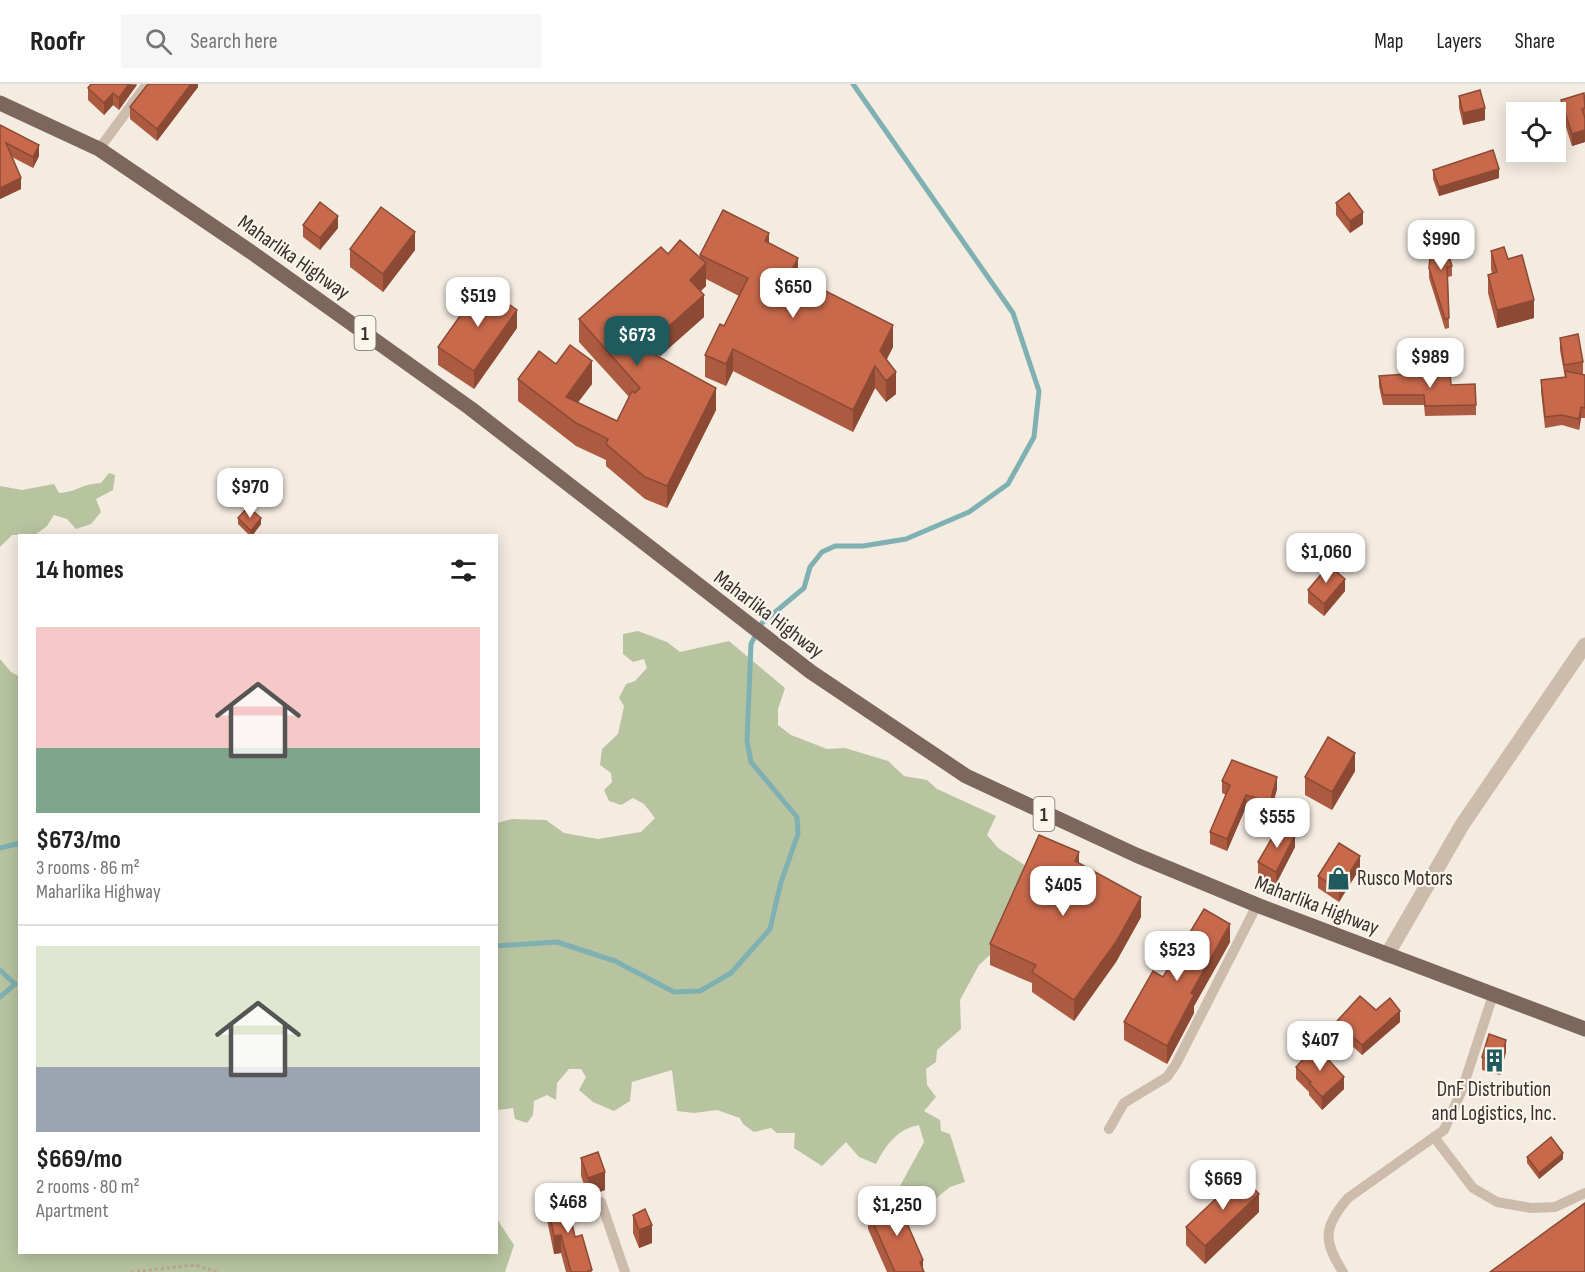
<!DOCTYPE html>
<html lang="en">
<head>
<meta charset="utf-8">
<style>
	:root { --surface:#fff; --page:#f6f6f6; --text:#222; --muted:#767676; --line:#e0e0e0; --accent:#1f5a5e }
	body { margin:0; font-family:"Sofia Sans Condensed",sans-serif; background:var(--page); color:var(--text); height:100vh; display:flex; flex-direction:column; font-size:22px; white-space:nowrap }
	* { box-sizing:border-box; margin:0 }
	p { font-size:20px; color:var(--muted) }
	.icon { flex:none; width:33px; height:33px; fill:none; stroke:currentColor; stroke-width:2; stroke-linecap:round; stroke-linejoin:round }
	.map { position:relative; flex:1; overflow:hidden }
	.sheet { position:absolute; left:18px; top:450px; width:480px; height:720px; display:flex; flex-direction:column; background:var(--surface); border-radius:0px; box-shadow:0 3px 15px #0003 }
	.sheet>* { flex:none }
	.fabs { position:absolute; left:1506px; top:18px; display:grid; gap:12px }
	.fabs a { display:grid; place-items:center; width:60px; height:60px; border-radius:0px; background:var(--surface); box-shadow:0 3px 15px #0003; font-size:30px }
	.price { position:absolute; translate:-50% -51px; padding:0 14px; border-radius:12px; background:#fff; color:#222; font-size:20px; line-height:39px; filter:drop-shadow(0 2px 3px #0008) }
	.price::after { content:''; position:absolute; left:50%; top:36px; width:18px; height:14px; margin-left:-9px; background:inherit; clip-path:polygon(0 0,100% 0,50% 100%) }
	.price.on { background:var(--accent); color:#fff }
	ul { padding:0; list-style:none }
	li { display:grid; align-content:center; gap:12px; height:318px; padding:0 18px }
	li+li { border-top:2px solid var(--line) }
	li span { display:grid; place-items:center; height:186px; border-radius:0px; color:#555 }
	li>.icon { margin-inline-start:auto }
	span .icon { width:108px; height:108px; fill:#fffc; stroke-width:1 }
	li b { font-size:26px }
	h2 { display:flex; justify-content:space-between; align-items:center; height:72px; padding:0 18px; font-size:26px }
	header { display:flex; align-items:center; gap:36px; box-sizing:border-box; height:84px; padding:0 30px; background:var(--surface); border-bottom:2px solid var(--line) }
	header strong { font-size:28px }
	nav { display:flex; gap:33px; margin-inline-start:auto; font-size:21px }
	.search { width:420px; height:54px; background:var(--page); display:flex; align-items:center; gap:15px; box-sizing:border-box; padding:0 21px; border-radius:0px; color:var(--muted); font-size:22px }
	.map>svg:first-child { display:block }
	.green { fill:#b8c4a0 }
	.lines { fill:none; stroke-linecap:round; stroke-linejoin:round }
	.stream { stroke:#7fb0b2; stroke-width:5 }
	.path { stroke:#b9a596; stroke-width:3; stroke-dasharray:3 3; stroke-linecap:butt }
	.service { stroke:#cdbbac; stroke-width:10 }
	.minor { stroke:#cdbbac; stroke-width:15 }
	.primary { stroke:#7d675c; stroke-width:15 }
	.wall { fill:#ac5a40 }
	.shaded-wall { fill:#8c4a34 }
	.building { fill:#c8694b; stroke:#8c4a34; stroke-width:1.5 }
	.labels { text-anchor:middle; stroke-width:4.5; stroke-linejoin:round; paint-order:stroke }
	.shield { fill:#fbf5ee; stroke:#756b66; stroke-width:1.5 }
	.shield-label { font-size:20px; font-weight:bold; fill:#3b302b }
	.street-label { font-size:21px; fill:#3b302b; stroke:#fbf5ee }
	.poi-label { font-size:21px; fill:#3b302b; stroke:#fbf5ee; text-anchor:start }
</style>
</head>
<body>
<header>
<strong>Roofr</strong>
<div class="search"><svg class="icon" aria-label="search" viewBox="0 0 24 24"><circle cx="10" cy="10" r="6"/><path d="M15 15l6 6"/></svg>Search here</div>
<nav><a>Map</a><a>Layers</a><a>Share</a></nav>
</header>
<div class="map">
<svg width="1585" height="1188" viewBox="0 0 1585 1188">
	<rect width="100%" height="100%" fill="#f4ebe1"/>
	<g class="green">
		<path d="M109,389L115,391L113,406L96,415L101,428L91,440L76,445L67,435L54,431L47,442L35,451H12L0,463V402L22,406L54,400L59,409C77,408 81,400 101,399Z"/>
		<path d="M638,547L667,558L680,568L729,557L785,604L778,625V641L791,651L827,665L845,664L888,677L904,692L927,696L937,705L996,732L987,751L998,764L1026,782L991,870L979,881L960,916L961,945L937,966L936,978L926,985L927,1001L936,1013L924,1027L940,1036L941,1047L950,1050L965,1098L950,1103L923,1125L908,1120L900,1102L924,1058L919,1041C897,1045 886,1061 876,1080L859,1073L846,1058L822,1082L794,1064L795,1049H777L771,1044L754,1048L743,1040L740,1034L717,1026L694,1029L677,1027L672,986L632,998L630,1017L614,1027L593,1018L579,1006L586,993L581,985H569L557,999L556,1016L547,1011L534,1017L533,1031L527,1039L515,1035L513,1024L497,1026V739L512,735L546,736L564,749L598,755L641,748L655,734L644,720L633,714L621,721L609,717L604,706L612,698L611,689L600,681L602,665L618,650L624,622L619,614L626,600L635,597L647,584L644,575L633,578L623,570V550Z"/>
		<polygon points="0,575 11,588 20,593 20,1168 496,1168 497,1135 514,1161 505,1188 0,1188"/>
	</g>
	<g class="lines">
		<g class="stream">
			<polyline points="0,764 20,759"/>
			<polyline points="496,862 557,858 615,877 674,908 700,907 731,889 770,845 781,798 798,750 797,733 751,678 747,657 751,560 762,539 804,504 810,483 822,468 835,462 863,462 906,455 969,428 1008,400 1034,353 1039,307 1013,229 853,0"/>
			<polyline points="0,886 15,900 0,913"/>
		</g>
		<polyline class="path" points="131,1188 195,1181 217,1188"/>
		<g class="service">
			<polyline points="99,65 147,0"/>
			<polyline points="1109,1045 1124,1019 1167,993 1176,980 1257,821"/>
			<polyline points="1434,1053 1473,1104 1497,1118 1531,1124 1555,1123 1585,1109"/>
			<polyline points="601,1118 625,1188"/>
			<path d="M1343,1188C1323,1157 1323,1143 1348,1114L1444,1046L1462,1006L1493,911"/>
		</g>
		<polyline class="minor" points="1387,871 1462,741 1585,561"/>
		<polyline class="primary" points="0,19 99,65 251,168 470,324 811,588 966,692 1136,771 1257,821 1585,945"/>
	</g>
	<g class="wall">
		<polygon points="137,0 119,26 113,21 104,31 88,16 88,4"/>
		<polygon points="198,0 198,3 157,57 130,35 130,23"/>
		<polygon points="1585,11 1585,58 1572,62 1561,28 1561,16"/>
		<polygon points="1459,12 1485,36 1463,41 1459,24"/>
		<polygon points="0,41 39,72 33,84 12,73 21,105 0,115"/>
		<polygon points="1433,86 1499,94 1439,112 1433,95"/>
		<polygon points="1336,119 1363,140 1350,149 1336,131"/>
		<polygon points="303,141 338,144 320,166 303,153"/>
		<polygon points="769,159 798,193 893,263 886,276 896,310 886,318 875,304 853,348 733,287 726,302 705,293 705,271 724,242 739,212 706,195 706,202 700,207 704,233 660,272 645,266 716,326 667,424 645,415 606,382 606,376 576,362 518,317 518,295 556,280 592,300 578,318 617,337 629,313 579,258 579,235 668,170 700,174 700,171"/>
		<polygon points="350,165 415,166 383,208 350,183"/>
		<polygon points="1491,167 1508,175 1534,234 1497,244 1488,209 1488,191 1492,190 1491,185"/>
		<polygon points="1452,182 1452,192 1448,193 1449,244 1445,245 1429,194 1429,184"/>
		<polygon points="517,244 474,305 438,281 438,263"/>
		<polygon points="1560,254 1583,278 1583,290 1580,290 1585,291 1585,334 1581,334 1579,346 1562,341 1545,344 1541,307 1541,296 1565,294 1560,266"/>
		<polygon points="1379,292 1451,301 1476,321 1476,331 1425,332 1424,321 1383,321 1379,302"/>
		<polygon points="238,434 261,440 252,452 250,452 238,440"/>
		<polygon points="1308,506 1345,507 1324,532 1308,519"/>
		<polygon points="1355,687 1332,726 1305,711 1305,693"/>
		<polygon points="1222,697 1277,705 1270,730 1246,723 1227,767 1210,760 1210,748 1226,711 1222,709"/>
		<polygon points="1295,763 1276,800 1258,790 1258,778"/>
		<polygon points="1079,779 1141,833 1116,878 1074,937 1032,908 1032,899 990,881 990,860"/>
		<polygon points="1360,784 1339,818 1318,804 1318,792"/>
		<polygon points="1230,858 1194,922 1194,929 1167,980 1124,956 1124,938 1163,893"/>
		<polygon points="1376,926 1400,938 1362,971 1347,957 1338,967 1328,958 1328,947"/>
		<polygon points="1506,968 1500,991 1482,986 1482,973"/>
		<polygon points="1296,983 1344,1005 1322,1026 1309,1011 1309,1008 1296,995"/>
		<polygon points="1527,1073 1563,1075 1539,1095 1527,1079"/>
		<polygon points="581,1074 605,1106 588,1112 581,1092"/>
		<polygon points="546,1113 575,1153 592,1188 566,1188 561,1169 554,1170 546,1131"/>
		<polygon points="868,1127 923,1186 924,1188 887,1188 868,1145"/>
		<polygon points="1259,1128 1205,1180 1186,1161 1186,1143"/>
		<polygon points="633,1131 652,1159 639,1164 633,1149"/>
	</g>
	<g class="shaded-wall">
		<polygon points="129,0 137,1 119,26 119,14"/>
		<polygon points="191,0 198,0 198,3 157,57 157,45"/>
		<polygon points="113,9 113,21 104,31 104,19"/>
		<polygon points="1485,24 1485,36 1463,41 1463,29"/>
		<polygon points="1585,46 1585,58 1572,62 1572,50"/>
		<polygon points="39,61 39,72 33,84 33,73"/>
		<polygon points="1499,85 1499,94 1439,112 1439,103"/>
		<polygon points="21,94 21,105 0,115 0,104"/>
		<polygon points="1363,128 1363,140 1350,149 1350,137"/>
		<polygon points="338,132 338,144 320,166 320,154"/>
		<polygon points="415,148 415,166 383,208 383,190"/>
		<polygon points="769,149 769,170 765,157"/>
		<polygon points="798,174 798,195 790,189"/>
		<polygon points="706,179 706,202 690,218 690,196"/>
		<polygon points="704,211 704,233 660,272 660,250"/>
		<polygon points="1534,216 1534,234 1497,244 1497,226"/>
		<polygon points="517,226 517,244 474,305 474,287"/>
		<polygon points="893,241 893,263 880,289 880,267"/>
		<polygon points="645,243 645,266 637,261"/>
		<polygon points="733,265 733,287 726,302 726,280"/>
		<polygon points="592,277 592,300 567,333 566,313"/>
		<polygon points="875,282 875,304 853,348 853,326"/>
		<polygon points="896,288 896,310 886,318 886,297"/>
		<polygon points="716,304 716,326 667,424 667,402"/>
		<polygon points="1581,323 1581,334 1579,346 1579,335"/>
		<polygon points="261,434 261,440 252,452 251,452 251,447"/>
		<polygon points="1345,495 1345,507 1324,532 1324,520"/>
		<polygon points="1355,669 1355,687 1332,726 1332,708"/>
		<polygon points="1277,693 1277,705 1270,730 1270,718"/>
		<polygon points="1246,711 1246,723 1227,767 1227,755"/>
		<polygon points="1295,751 1295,763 1276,800 1276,788"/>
		<polygon points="1079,768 1079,789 1075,777"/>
		<polygon points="1360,772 1360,784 1339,818 1339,806"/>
		<polygon points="1141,813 1141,833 1116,878 1074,937 1074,916"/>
		<polygon points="1230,840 1230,858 1194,922 1194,929 1167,980 1167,962 1191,909"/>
		<polygon points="1400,927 1400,938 1362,971 1362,961"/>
		<polygon points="1347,947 1347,957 1338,967 1338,956"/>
		<polygon points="1506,956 1506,968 1500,991 1500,979"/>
		<polygon points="1344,993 1344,1005 1322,1026 1322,1013"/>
		<polygon points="1563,1069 1563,1075 1539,1095 1539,1089"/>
		<polygon points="605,1088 605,1106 588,1112 588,1094"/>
		<polygon points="1259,1110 1259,1128 1205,1180 1205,1162"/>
		<polygon points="652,1141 652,1159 639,1164 639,1146"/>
		<polygon points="561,1151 561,1169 554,1170 554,1152"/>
		<polygon points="923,1176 923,1188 920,1178"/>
	</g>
	<g class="building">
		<polygon points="91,0 129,0 119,14 113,9 104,19 88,4"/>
		<polygon points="148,0 191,0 157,45 130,23"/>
		<polygon points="1480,6 1485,24 1463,29 1459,12"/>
		<polygon points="1584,9 1585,24 1582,25 1585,34 1585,46 1572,50 1561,16"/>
		<polygon points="0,41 39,61 33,73 6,59 21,94 0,104"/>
		<polygon points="1493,66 1499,85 1439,103 1433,86"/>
		<polygon points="1349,109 1363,128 1350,137 1336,119"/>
		<polygon points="320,118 338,132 320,154 303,141"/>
		<polygon points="381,123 415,148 383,190 350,165"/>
		<polygon points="723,126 769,149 765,157 798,174 790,189 893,241 880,267 896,288 886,297 875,282 853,326 733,265 726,280 705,271 720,240 724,242 748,194 700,171"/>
		<polygon points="1437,136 1452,182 1447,183 1449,234 1445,235 1429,184 1431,165 1434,165"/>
		<polygon points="680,156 706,179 690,196 704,211 660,250 645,243 637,261 716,304 667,402 645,393 606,360 608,355 576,339 518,295 539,267 556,280 570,261 592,277 566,313 617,337 632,307 635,309 640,304 579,235 661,163 668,170"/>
		<polygon points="1504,163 1508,175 1522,171 1534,216 1497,226 1488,191 1497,188 1491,167"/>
		<polygon points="482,201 517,226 474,287 438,263"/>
		<polygon points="1578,250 1583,278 1564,281 1560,254"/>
		<polygon points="1450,287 1451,301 1475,300 1476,321 1425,322 1424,311 1383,311 1379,292"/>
		<polygon points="1565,287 1585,291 1585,324 1581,323 1579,335 1562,331 1545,333 1541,296 1566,293"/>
		<polygon points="248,423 261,434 251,447 238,434"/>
		<polygon points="1329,481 1345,495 1324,520 1308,506"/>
		<polygon points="1328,653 1355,669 1332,708 1305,693"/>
		<polygon points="1232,676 1277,693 1270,718 1246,711 1227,755 1210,748 1230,701 1222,697"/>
		<polygon points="1279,742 1295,751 1276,788 1258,778"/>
		<polygon points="1039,751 1079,768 1075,777 1141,813 1116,858 1074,916 1032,888 1036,881 990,860"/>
		<polygon points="1339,759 1360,772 1339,806 1318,792"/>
		<polygon points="1204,825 1230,840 1191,909 1194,911 1167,962 1124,938 1153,887 1163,893"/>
		<polygon points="1360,912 1376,926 1390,914 1400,927 1362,961 1347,947 1338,956 1328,947"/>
		<polygon points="1489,950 1506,956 1500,979 1482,973"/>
		<polygon points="1316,962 1344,993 1322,1013 1309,999 1311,998 1296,983"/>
		<polygon points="1551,1053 1563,1069 1539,1089 1527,1073"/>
		<polygon points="598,1068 605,1088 588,1094 581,1074"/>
		<polygon points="1241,1091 1259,1110 1205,1162 1186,1143"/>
		<polygon points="565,1109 575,1153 582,1151 592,1186 588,1187 588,1188 571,1188 561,1151 554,1152 546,1113"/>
		<polygon points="896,1114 923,1176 920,1178 924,1188 895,1188 868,1127"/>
		<polygon points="1585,1119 1585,1188 1490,1188"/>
		<polygon points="645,1125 652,1141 639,1146 633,1131"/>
	</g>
	<defs>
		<symbol id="shop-bare" viewBox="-9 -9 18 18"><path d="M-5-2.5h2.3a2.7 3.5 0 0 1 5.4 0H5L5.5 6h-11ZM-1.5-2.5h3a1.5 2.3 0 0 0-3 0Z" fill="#1f5a5e" stroke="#fbf5ee" stroke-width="2.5" paint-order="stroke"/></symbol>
		<symbol id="building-bare" viewBox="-9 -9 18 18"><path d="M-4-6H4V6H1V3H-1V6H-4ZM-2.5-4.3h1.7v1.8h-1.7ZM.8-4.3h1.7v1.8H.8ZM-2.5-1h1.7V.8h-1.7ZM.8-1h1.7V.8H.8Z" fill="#1f5a5e" stroke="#fbf5ee" stroke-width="2.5" paint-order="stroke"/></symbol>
	</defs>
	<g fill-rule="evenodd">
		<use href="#shop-bare" x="1322" y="778" width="33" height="33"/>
		<use href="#building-bare" x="1478" y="960" width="33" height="33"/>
	</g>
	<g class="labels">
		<g class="shield">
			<rect x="354.5" y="232" width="21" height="34" rx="4.5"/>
			<rect x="1033.5" y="713" width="21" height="34" rx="4.5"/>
		</g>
		<g class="shield-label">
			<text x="365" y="256">1</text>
			<text x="1044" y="737">1</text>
		</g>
		<g class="street-label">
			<text transform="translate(294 173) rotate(35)" y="7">Maharlika Highway</text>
			<text transform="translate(769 530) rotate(37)" y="7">Maharlika Highway</text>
			<text transform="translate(1317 821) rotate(21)" y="7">Maharlika Highway</text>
		</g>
		<g class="poi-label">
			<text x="1357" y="801">Rusco Motors</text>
			<text x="1494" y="1012" text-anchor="middle">DnF Distribution<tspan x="1494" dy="24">and Logistics, Inc.</tspan></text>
		</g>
	</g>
</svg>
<div class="fabs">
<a><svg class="icon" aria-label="locate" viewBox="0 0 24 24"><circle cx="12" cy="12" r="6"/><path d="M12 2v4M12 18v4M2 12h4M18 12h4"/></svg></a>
</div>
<b class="price" style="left:1441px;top:187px">$990</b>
<b class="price" style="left:793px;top:235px">$650</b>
<b class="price" style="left:478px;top:244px">$519</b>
<b class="price on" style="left:637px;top:283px">$673</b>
<b class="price" style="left:1430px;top:305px">$989</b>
<b class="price" style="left:250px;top:435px">$970</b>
<b class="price" style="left:1326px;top:500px">$1,060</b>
<b class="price" style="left:1277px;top:765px">$555</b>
<b class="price" style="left:1063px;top:833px">$405</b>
<b class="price" style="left:1177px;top:898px">$523</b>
<b class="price" style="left:1320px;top:988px">$407</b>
<b class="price" style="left:1223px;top:1127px">$669</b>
<b class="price" style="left:568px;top:1150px">$468</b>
<b class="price" style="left:897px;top:1153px">$1,250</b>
<section class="sheet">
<h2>14 homes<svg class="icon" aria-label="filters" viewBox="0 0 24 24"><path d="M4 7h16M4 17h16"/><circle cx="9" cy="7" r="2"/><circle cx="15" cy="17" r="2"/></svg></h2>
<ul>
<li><span style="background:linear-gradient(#f6c9c9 65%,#7fa58c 0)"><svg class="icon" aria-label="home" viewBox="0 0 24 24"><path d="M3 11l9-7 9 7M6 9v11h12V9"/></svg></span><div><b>$673/mo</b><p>3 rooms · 86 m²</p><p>Maharlika Highway</p></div></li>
<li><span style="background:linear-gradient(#dfe7d0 65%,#9aa5b1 0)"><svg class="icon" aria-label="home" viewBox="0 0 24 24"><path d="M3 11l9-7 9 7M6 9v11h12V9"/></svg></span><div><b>$669/mo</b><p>2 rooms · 80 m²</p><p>Apartment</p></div></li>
</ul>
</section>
</div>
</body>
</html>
